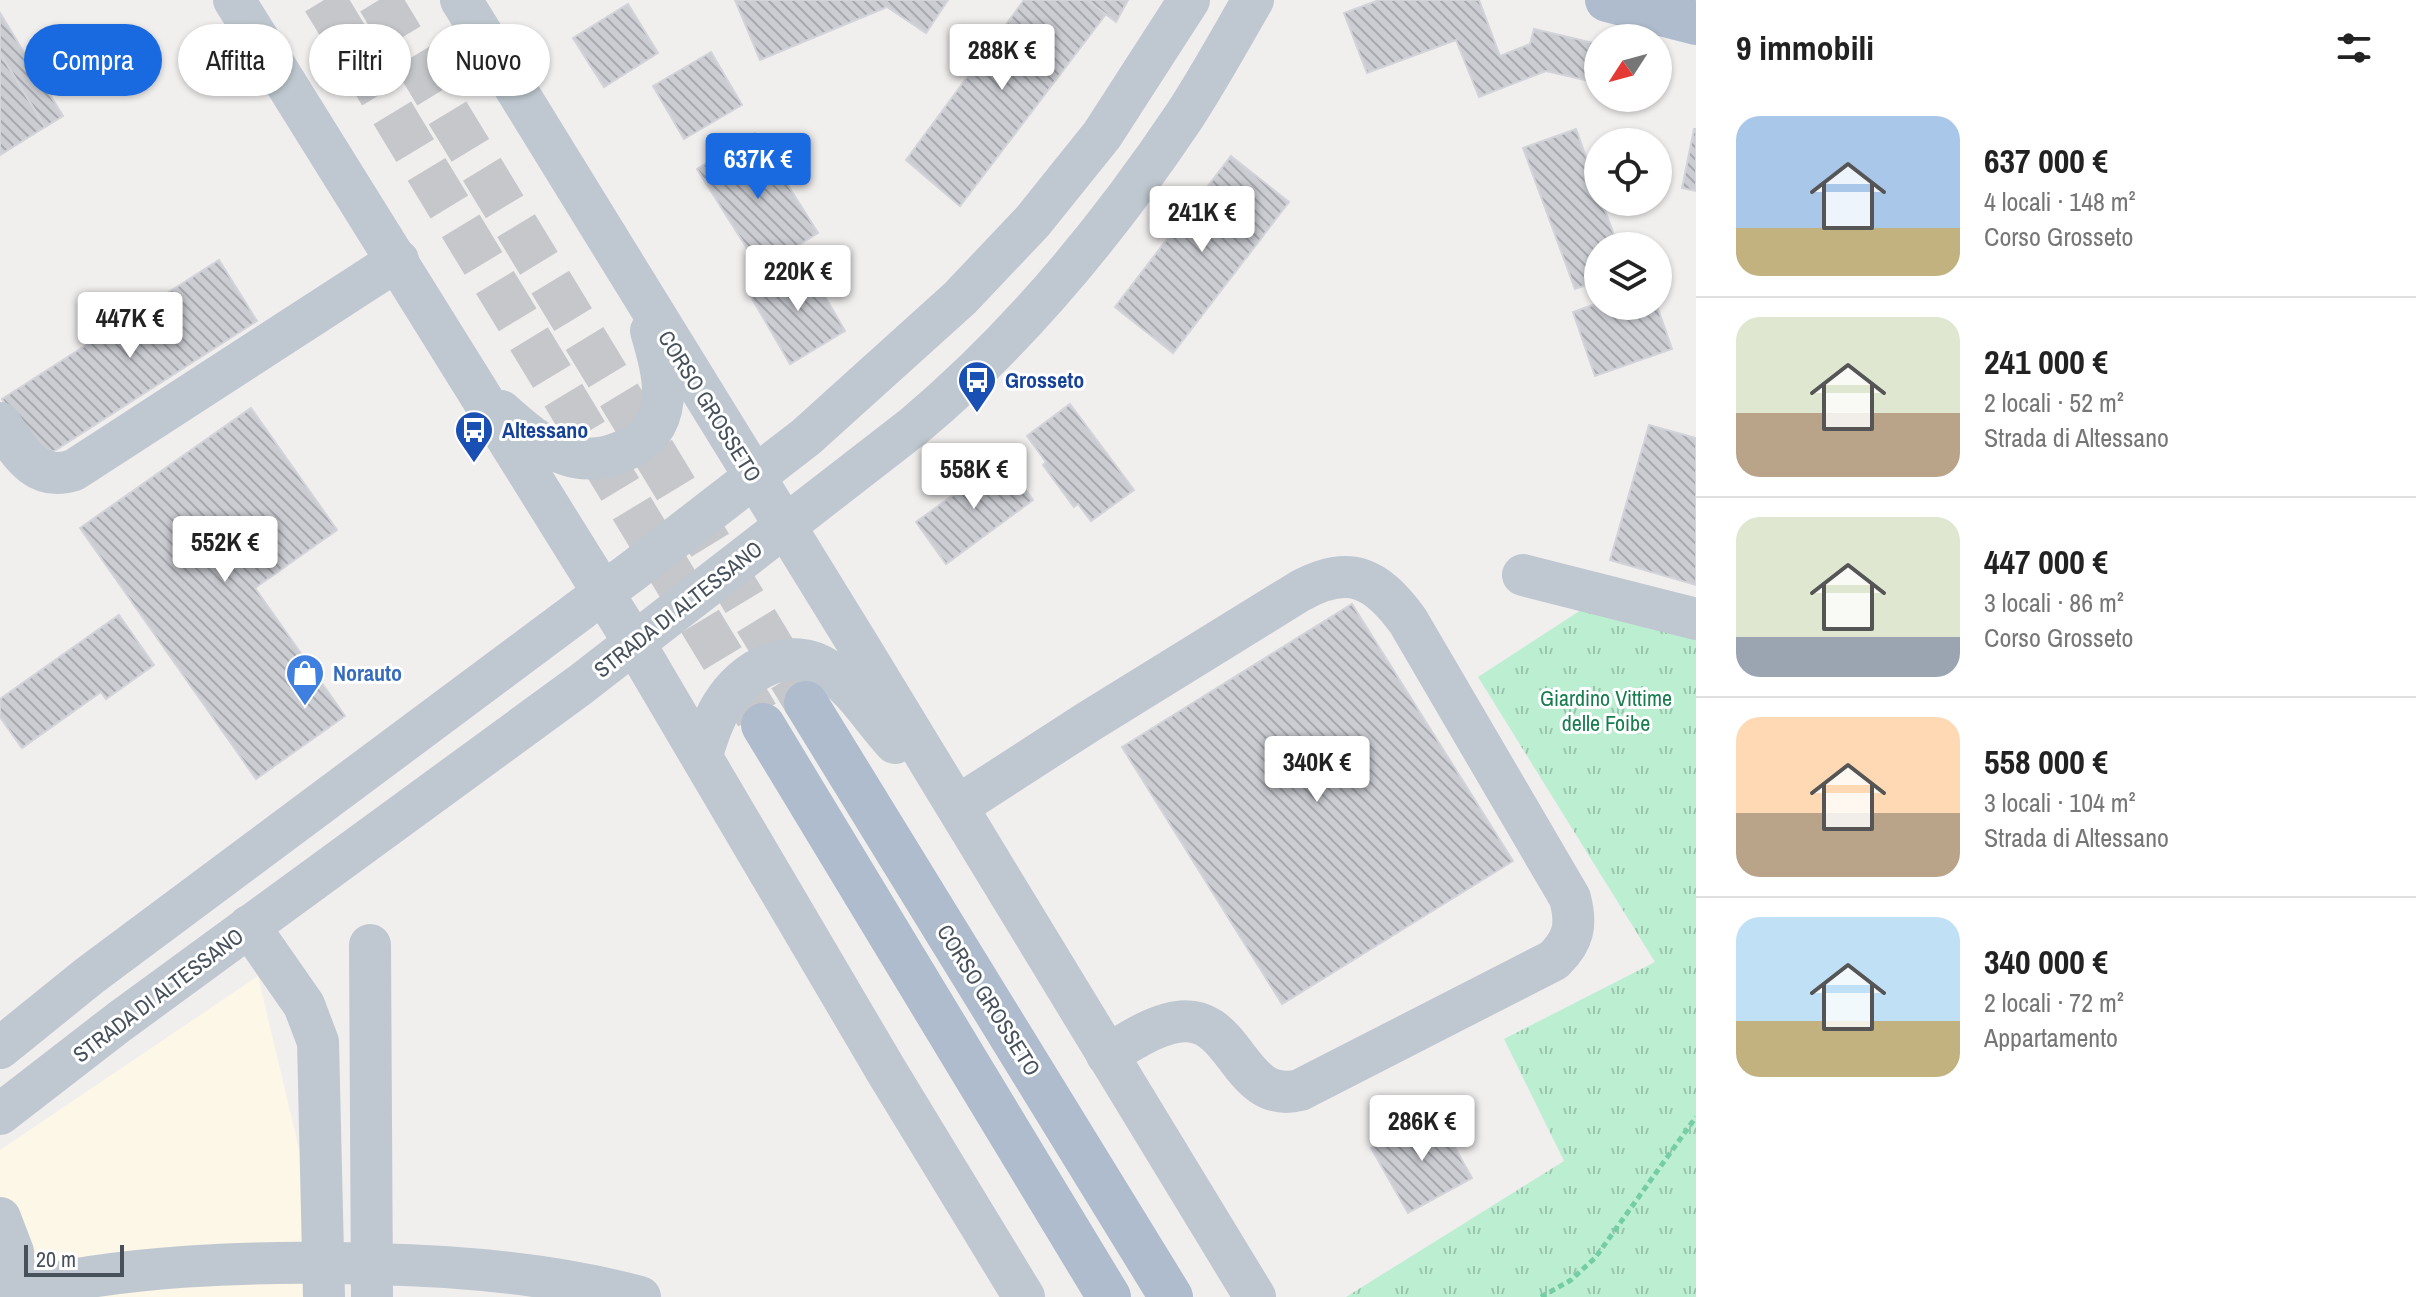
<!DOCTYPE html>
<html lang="it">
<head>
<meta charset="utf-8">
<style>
	:root { --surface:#fff; --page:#f2f2f2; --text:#222; --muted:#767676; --line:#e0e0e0; --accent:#1969e0 }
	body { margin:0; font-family:"Archivo Narrow",sans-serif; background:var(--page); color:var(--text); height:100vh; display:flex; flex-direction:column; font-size:30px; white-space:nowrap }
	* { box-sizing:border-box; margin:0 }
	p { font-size:26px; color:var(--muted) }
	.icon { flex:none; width:44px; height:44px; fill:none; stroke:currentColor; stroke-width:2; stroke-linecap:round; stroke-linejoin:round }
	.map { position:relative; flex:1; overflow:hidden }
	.details { display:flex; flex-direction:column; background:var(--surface); width:720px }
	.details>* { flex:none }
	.guide { position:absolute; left:24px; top:24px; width:760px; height:72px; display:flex; gap:16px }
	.needle { width:52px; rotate:234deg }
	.buttons { position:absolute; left:1584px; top:24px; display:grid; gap:16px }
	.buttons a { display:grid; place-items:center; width:88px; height:88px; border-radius:50%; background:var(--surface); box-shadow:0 2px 6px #0004; font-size:40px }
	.scale { position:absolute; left:24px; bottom:20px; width:100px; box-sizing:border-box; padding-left:8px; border:4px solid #46515c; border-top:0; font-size:22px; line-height:28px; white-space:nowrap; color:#46515c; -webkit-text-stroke:6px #fff; paint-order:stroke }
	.price { position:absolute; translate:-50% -68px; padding:0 18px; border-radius:8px; background:#fff; color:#222; font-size:26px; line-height:52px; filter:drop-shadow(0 2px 4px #0008) }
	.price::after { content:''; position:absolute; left:50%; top:48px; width:24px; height:18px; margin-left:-12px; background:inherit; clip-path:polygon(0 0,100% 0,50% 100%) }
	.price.active { background:var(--accent); color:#fff }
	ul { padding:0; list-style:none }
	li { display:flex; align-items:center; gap:24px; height:200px; padding:0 40px }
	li+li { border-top:2px solid var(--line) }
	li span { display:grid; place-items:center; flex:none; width:224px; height:160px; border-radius:24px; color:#555 }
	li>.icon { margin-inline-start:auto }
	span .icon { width:96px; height:96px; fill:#fffc; stroke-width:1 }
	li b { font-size:34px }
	h2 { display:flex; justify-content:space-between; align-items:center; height:96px; padding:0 40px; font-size:34px }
	.tag { padding:0 28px; border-radius:36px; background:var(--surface); box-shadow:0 2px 6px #0004; font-size:28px; line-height:72px }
	.tag.active { background:var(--accent); color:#fff }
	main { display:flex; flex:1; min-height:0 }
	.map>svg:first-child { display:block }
	.commercial { fill:#fcf7e7 }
	.park { fill:url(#park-tufts) }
	.building { fill:url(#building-back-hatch); stroke:#d2d4da; stroke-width:2 }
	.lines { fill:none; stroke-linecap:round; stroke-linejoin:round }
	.major-tunnel { stroke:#c6c7ca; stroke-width:44; stroke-dasharray:44 22; stroke-linecap:butt }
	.path { stroke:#74cda4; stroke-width:5; stroke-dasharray:6 4; stroke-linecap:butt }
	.minor { stroke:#bfc8d0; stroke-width:42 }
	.major { stroke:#aebccd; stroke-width:44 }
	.labels { text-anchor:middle; stroke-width:6; stroke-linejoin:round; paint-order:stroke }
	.transit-label { font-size:22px; font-weight:bold; fill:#164399; stroke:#fff; text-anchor:start }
	.street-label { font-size:22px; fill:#46515c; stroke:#fff }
	.shop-label { font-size:22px; font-weight:bold; fill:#366cbe; stroke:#fff; text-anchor:start }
	.park-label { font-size:22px; fill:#177d4e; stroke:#fff }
</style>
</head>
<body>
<main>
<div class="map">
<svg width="1696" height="1297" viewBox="0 0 1696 1297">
	<defs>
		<pattern id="park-tufts" width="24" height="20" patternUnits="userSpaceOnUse" patternTransform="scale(2)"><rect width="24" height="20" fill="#bcefd2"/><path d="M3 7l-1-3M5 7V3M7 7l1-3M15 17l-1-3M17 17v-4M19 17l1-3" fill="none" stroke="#9bc4ae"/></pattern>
		<pattern id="building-back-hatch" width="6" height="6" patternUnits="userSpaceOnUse" patternTransform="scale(2)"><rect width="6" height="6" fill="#cbcdd3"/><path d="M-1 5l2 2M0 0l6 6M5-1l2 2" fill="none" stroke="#a7a9ae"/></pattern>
	</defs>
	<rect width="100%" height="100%" fill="#f1eeee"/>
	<polygon class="commercial" points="258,976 300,1153 312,1297 0,1297 0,1150"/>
	<polygon class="park" points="1581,610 1696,637 1696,1297 1346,1297 1564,1161 1504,1039 1655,962 1478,677"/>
	<g class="building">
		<polygon points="735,0 948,0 926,33 887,7 760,60"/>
		<polygon points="1024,0 1087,0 1106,14 960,206 906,160"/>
		<polygon points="1087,0 1128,0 1116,22"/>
		<polygon points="1379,0 1479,0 1500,56 1530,44 1534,29 1598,44 1598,83 1546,71 1479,97 1456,40 1367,73 1344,13"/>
		<polygon points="628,4 658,53 604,87 573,38"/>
		<polygon points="0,13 63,116 45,127 0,53"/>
		<polygon points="711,52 742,105 684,139 653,86"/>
		<polygon points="0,53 45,127 0,155"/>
		<polygon points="1576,129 1598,190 1598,202 1602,202 1618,246 1598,246 1598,281 1575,289 1523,148"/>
		<polygon points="1694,129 1696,129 1696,191 1682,188"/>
		<polygon points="755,133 818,233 760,269 697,169"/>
		<polygon points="1231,156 1289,202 1173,353 1115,307"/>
		<polygon points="219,260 257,321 40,460 2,399"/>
		<polygon points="805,262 845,331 790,364 750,295"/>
		<polygon points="1598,303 1598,306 1657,306 1672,349 1595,376 1573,312"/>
		<polygon points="1070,404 1134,490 1091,521 1078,504 1074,507 1043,465 1046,462 1027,436"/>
		<polygon points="251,408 337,530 255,588 345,716 256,779 80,528"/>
		<polygon points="1649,425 1696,438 1696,585 1610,560"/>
		<polygon points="1003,459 1033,500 946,564 916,522"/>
		<polygon points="1352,604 1513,861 1282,1004 1122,747"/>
		<polygon points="119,615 154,665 106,699 101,692 22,748 0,717 0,699"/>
		<polygon points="1435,1112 1472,1178 1408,1213 1371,1148"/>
	</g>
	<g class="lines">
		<g class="major-tunnel">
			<polyline points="324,0 763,725"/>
			<polyline points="379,0 806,703"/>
		</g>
		<polyline class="path" points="1541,1297 1571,1280 1595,1258 1696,1117"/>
		<g class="minor">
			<polyline points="234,0 635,644 887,1072 1024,1297"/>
			<polyline points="461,0 859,646 1255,1297"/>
			<path d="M501,411C520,428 541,447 567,455C584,461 604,459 621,452C678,429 665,378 651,331"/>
			<path d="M0,423C19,451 35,483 74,470L398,260"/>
			<polyline points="1523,575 1696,619"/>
			<path d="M702,755C707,738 713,719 723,704C744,669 791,644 828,670C855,689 873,719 895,743"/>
			<path d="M958,806L1088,722L1300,591C1349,564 1376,577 1408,621L1570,898C1577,925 1574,940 1554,960L1300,1090C1234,1107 1238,1003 1168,1024C1146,1030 1126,1044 1107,1055"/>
			<polyline points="249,926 304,1005 318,1042 324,1297"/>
			<polyline points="370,945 372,1297"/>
			<polyline points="0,1048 89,976 634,570 806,437 960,298 1032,222 1102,135 1189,0"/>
			<path d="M0,1114L119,1022L580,685L914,426C1020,337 1108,230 1185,115C1209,78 1231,38 1253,0"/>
			<polyline points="0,1218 13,1252 15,1290"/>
			<path d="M0,1294C123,1265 249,1260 375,1264C464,1266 554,1274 640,1297"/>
		</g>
		<g class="major">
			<polyline points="1607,0 1696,23"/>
			<polyline points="806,703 1171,1297"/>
			<polyline points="763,725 1109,1297"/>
		</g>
	</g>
	<defs>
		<symbol id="bus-pin" viewBox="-11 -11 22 30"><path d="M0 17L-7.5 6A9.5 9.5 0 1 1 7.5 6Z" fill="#1a4fb4" stroke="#fff"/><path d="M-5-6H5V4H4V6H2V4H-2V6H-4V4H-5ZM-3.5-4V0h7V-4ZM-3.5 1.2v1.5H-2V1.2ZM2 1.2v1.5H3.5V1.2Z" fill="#fff"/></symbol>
		<symbol id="shop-pin" viewBox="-11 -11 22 30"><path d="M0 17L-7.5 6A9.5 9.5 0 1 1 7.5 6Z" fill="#3f7fe0" stroke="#fff"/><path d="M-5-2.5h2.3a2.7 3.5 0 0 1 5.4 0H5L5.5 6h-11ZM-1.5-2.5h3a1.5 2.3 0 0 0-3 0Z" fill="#fff"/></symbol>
	</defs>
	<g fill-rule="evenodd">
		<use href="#bus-pin" x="955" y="358" width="44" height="60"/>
		<use href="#bus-pin" x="452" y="408" width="44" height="60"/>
		<use href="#shop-pin" x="283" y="651" width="44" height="60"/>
	</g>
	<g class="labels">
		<g class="transit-label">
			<text x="1005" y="388">Grosseto</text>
			<text x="502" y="438">Altessano</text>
		</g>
		<g class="street-label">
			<text transform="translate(710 406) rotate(58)" y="8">CORSO GROSSETO</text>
			<text transform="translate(678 609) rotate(-38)" y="8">STRADA DI ALTESSANO</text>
			<text transform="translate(158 995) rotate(-37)" y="8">STRADA DI ALTESSANO</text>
			<text transform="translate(989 1000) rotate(58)" y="8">CORSO GROSSETO</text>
		</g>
		<g class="shop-label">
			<text x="333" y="681">Norauto</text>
		</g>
		<g class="park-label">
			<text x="1606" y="706">Giardino Vittime<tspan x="1606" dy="25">delle Foibe</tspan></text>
		</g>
	</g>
</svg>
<div class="buttons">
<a><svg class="needle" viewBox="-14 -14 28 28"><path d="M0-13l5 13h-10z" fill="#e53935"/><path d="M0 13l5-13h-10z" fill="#767676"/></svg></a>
<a><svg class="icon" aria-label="locate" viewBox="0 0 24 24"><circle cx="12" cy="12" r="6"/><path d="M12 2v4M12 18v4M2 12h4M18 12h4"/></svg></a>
<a><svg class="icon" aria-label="layers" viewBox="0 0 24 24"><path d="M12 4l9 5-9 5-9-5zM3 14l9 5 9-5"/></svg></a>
</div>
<div class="scale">20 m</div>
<b class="price" style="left:1002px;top:92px">288K €</b>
<b class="price active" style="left:758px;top:201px">637K €</b>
<b class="price" style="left:1202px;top:254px">241K €</b>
<b class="price" style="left:798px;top:313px">220K €</b>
<b class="price" style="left:130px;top:360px">447K €</b>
<b class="price" style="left:974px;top:511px">558K €</b>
<b class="price" style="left:225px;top:584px">552K €</b>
<b class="price" style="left:1317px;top:804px">340K €</b>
<b class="price" style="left:1422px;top:1163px">286K €</b>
<div class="guide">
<a class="tag active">Compra</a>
<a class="tag">Affitta</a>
<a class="tag">Filtri</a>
<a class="tag">Nuovo</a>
</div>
</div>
<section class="details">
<h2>9 immobili<svg class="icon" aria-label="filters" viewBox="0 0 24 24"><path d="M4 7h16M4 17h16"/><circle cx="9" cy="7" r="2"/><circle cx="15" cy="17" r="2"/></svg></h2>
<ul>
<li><span style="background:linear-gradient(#a9c7e8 70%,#c2b280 0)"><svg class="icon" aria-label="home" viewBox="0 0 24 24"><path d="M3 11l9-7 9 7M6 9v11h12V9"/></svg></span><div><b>637 000 €</b><p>4 locali · 148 m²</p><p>Corso Grosseto</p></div></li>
<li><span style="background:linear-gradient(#dfe7d0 60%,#b9a48a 0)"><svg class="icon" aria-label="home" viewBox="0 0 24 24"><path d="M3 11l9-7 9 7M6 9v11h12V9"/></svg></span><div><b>241 000 €</b><p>2 locali · 52 m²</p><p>Strada di Altessano</p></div></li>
<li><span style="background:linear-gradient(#dfe7d0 75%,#9aa5b1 0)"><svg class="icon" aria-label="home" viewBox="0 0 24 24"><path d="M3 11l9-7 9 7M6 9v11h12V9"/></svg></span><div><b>447 000 €</b><p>3 locali · 86 m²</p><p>Corso Grosseto</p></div></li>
<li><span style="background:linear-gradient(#ffd9b3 60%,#b9a48a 0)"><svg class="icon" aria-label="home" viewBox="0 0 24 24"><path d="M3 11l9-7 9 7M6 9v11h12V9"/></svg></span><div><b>558 000 €</b><p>3 locali · 104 m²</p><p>Strada di Altessano</p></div></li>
<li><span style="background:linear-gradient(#bfe0f5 65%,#c2b280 0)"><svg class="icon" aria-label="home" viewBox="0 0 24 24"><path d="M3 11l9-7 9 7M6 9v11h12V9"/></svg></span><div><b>340 000 €</b><p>2 locali · 72 m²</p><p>Appartamento</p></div></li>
</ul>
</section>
</main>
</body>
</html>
